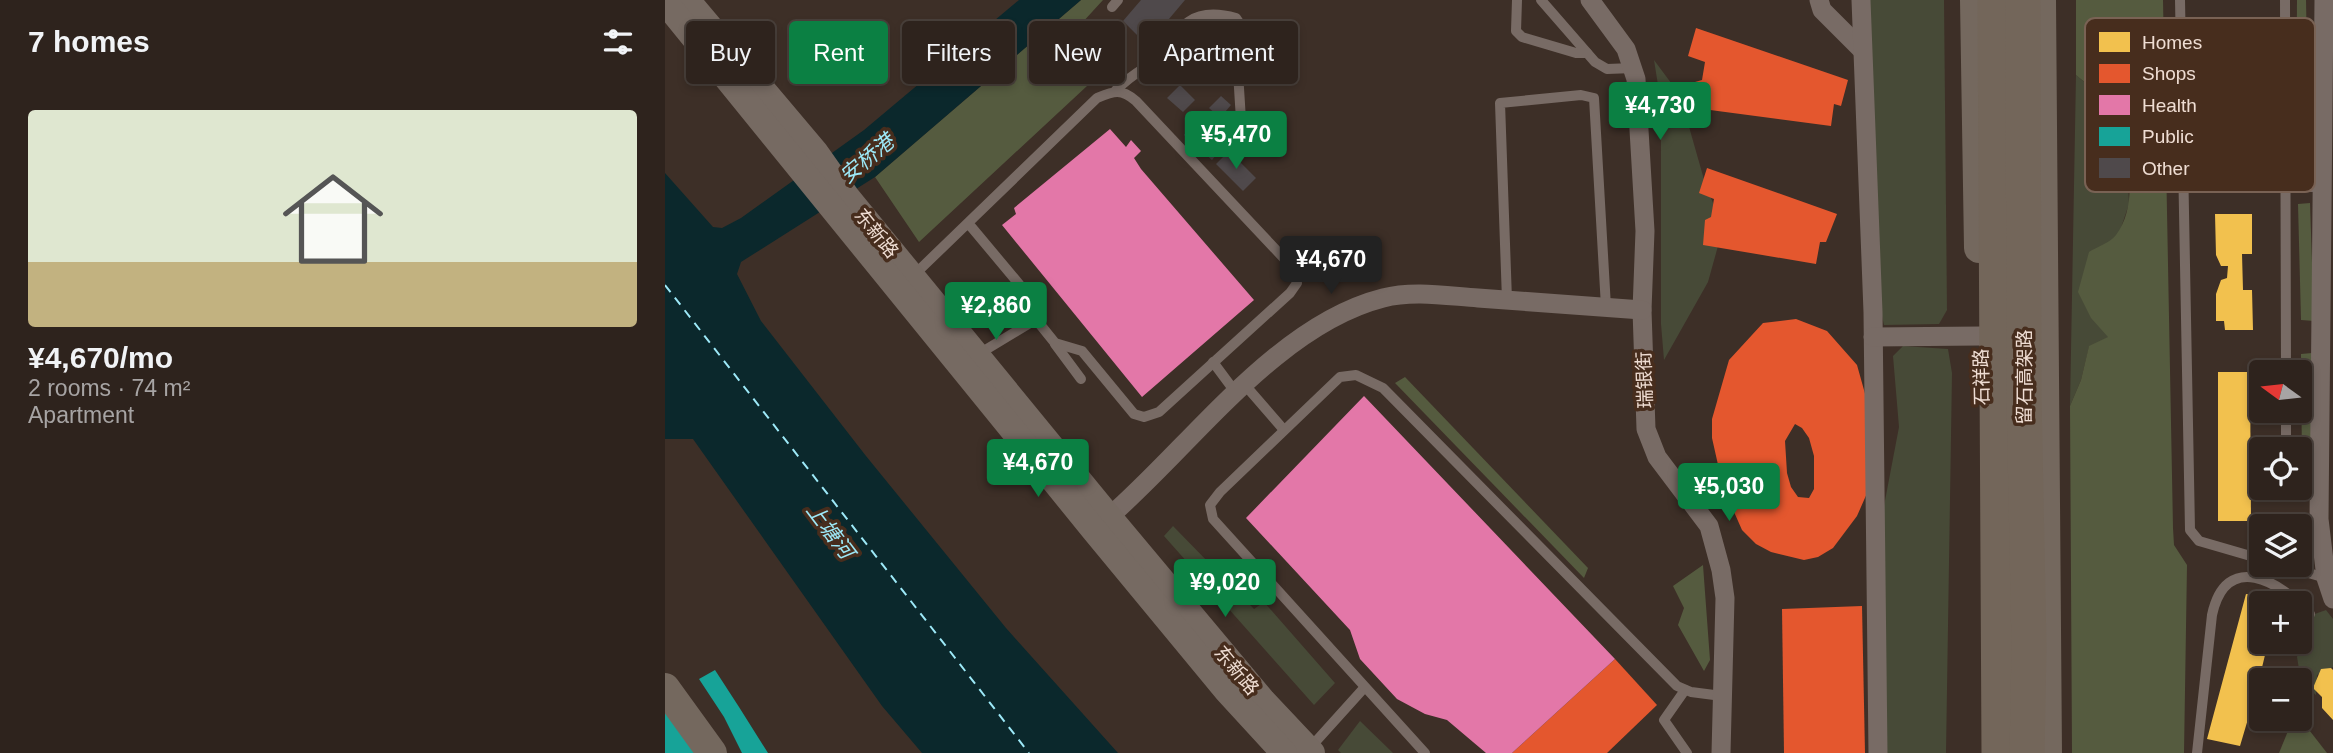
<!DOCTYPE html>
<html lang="en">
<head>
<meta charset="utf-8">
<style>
	:root { --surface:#2e231d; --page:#3a2f2a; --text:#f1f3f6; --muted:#a7a4a4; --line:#49403b; --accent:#0b8043 }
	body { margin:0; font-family:Helvetica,"Noto Sans SC",sans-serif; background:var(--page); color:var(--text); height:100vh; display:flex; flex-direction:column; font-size:26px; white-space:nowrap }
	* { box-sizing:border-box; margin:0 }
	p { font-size:23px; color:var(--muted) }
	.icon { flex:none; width:38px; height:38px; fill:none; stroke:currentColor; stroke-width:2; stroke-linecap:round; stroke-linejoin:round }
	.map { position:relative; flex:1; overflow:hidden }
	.sheet { display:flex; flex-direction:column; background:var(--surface); width:665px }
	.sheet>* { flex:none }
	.top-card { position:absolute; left:21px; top:21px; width:665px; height:63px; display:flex; gap:14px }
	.needle { width:46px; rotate:285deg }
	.controls { position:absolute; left:1584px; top:360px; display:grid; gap:14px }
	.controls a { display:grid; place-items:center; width:63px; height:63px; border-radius:7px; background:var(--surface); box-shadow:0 4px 10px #0003,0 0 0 2px var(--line); font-size:35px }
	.price { position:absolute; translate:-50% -60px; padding:0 16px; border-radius:7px; background:var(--accent); color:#fff; font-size:23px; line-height:46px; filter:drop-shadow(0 2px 4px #0008) }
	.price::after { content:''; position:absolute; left:50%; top:42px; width:21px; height:16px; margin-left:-10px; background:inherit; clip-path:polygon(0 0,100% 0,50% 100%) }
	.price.current { background:#222; color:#fff }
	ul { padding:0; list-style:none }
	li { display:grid; align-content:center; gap:14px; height:371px; padding:0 28px }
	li+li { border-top:2px solid var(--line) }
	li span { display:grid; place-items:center; height:217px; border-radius:7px; color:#555 }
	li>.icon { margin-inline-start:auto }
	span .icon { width:126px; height:126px; fill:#fffc; stroke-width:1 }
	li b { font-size:30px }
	h2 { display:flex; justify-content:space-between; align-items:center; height:84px; padding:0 28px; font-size:30px }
	.chip { padding:0 24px; border-radius:7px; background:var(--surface); box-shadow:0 4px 10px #0003,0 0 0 2px var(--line); font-size:24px; line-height:63px }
	.chip.current { background:var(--accent); color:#fff }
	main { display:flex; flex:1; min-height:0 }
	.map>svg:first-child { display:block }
	.green { fill:#474a37 }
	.forest { fill:#555b3f }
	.water { fill:#0b282c }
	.homes { fill:#f2c14e }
	.shops { fill:#e4572e; fill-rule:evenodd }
	.health { fill:#e377a8 }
	.public { fill:#17a398 }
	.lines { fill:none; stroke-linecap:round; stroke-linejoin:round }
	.ferry { stroke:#9de9f8; stroke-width:2; stroke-dasharray:9 7; stroke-linecap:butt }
	.building { fill:#4f494b }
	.lane { stroke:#786b65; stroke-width:10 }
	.street { stroke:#786b65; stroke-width:19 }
	.secondary { stroke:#766a62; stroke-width:26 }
	.primary { stroke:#74685e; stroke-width:30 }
	.highway { stroke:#73665a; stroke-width:35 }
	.labels { text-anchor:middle; stroke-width:7; stroke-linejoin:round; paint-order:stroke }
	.street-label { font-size:19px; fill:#efddd3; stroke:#472d1d }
	.water-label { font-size:21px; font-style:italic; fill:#9de9f8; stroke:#472d1d }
	.key { fill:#472d1d; stroke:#796254; stroke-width:2 }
	.key-label { font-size:19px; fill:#efddd3 }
</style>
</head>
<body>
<main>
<section class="sheet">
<h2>7 homes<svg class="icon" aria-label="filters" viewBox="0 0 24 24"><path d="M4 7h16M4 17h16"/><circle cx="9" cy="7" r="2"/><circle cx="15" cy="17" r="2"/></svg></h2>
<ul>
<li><span style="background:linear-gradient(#dfe7d0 70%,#c2b280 0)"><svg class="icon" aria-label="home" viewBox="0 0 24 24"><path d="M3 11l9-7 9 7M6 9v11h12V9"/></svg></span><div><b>¥4,670/mo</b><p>2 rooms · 74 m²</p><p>Apartment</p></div></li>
</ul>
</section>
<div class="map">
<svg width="1668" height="753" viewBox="0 0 1668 753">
	<rect width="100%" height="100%" fill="#3d2f27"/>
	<g class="green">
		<polygon points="1204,0 1279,0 1282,310 1274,324 1219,325 1215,308"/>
		<polygon points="989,60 1015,95 1040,183 1058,228 1043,282 999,360 996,324 996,104"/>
		<polygon points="1411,75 1438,98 1462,161 1464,204 1426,317 1444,337 1424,347 1416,380 1405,406"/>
		<polygon points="1238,346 1283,349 1287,373 1281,753 1217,753 1211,548 1234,427 1228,356"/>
		<polygon points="508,526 589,609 599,602 670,683 649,705 499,536"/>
		<polygon points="1661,610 1668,619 1668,667 1652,675 1651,695 1636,681 1632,657 1644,616"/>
		<polygon points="695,721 728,753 676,753 673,750"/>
	</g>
	<g class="forest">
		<polygon points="416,0 438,0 416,24 436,73 254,242 210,177"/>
		<path d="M1411,0H1498L1508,528L1509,545L1522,565L1519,753H1407L1405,406L1416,380L1424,346L1443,337L1426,318L1413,292L1424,252C1432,247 1446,242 1451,235C1478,198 1460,137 1439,101C1433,91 1420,83 1411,75Z"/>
		<polygon points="1632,0 1641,0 1644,159 1631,157"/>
		<polygon points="1645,203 1649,321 1636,320 1633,204"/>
		<polygon points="1647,353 1650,465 1637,469 1636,354"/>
		<polygon points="740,377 923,568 919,578 730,383"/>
		<polygon points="1038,565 1045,660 1039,671 1013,625 1019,608 1008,586"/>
		<polygon points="1641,726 1662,753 1614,753 1623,731"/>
	</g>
	<polygon class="water" points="354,0 416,0 210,177 76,262 72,274 96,321 201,456 341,628 453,753 257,753 217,706 28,439 0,439 0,173 48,227 57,228 76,218 199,130"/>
	<g class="homes">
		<polygon points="1550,214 1587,214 1587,254 1577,254 1578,290 1587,290 1588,330 1560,330 1559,321 1551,321 1551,294 1556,280 1562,278 1563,266 1556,266 1551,255"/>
		<polygon points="1553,372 1585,372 1586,521 1553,521"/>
		<polygon points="1581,594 1612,600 1611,604 1596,604 1596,642 1610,642 1608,650 1601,651 1591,692 1596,693 1596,698 1590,722 1583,719 1575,746 1542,739"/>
		<polygon points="1666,668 1668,670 1668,720 1657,708 1657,697 1648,688 1656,669"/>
	</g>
	<g class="shops">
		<polygon points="1031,28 1183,80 1176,106 1169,104 1166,126 1030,108 1030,82 1037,80 1040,62 1023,56"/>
		<polygon points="1042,168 1172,214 1161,242 1155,242 1151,264 1038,245 1040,220 1046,217 1049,199 1034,193"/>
		<path d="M1131,319L1162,331L1192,365L1206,415L1203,491L1192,516L1168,548L1153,557L1139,560L1106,552L1091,544L1077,530L1058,487L1047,438V419L1064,360L1098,323ZM1130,424L1137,428L1144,438L1149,456V489L1144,498L1133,497L1126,487L1122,473L1120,441Z"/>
		<polygon points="1197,606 1200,753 1119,753 1117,609"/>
		<polygon points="950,659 992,705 942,753 847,753"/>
	</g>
	<g class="health">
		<polygon points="445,129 461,147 466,140 476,151 469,158 476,169 589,300 477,397 337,225 351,214 349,208"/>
		<polygon points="699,396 950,659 847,753 821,753 782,720 760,714 732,699 695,659 685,630 581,518"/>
	</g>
	<g class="public">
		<polygon points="50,670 74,707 103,753 77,753 59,717 34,679"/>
		<polygon points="0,712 34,753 0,753"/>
	</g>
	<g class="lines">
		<polyline class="ferry" points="0,285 364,753"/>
	</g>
	<g class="building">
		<polygon points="476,0 520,0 482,45 458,21"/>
		<polygon points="515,85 530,100 518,112 502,98"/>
		<polygon points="556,96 566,105 555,118 544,108"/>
		<polygon points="531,120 546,129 554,121 567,135 547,160 519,135"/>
		<polygon points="564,151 591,178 578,191 551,164"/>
	</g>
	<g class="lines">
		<g class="lane">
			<polyline points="852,0 851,31 857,37 911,53 922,53"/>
			<polyline points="876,0 930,62 942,69 968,68"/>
			<polyline points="1515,0 1525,530 1534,541 1596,559"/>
			<polyline points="1620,0 1621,373"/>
			<polyline points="447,7 453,0"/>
			<path d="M496,61C513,25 528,6 571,18L577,27L572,56L576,120"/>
			<path d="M451,90C493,50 518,54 572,56"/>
			<polyline points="1519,186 1657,187"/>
			<path d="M248,276L432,98C449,91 456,88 471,101L629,269L632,283L625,293L494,412L479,417L469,414L417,351L390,343L361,307L354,284L303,223"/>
			<polyline points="842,300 835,103 916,95 929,98 941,307"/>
			<polyline points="390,344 416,379"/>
			<polyline points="312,355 370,320"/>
			<polyline points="548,362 571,393"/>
			<polyline points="580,385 619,430"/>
			<polyline points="1621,411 1621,450"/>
			<polyline points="1616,565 1661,578"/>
			<polyline points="1020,690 999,720 1022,753"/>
			<polyline points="644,749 699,688"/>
			<polyline points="760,753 548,519 545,505 555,492 675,377 691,375 718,388 1012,686 1026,692 1057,696"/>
			<path d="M1532,753L1547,615C1561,550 1615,581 1645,614"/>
		</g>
		<g class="street">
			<polyline points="925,0 961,49 971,79 980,231 977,310 981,429 992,457 1044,526 1056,570 1060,598 1056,753"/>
			<polyline points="1154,0 1157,10 1197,50"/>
			<polyline points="1196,0 1208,312 1213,753"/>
			<polyline points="1659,0 1654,519 1661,578 1668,599"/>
			<polyline points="1208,337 1316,336"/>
			<path d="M436,524C521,453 608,326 718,298C748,290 783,296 813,298C868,302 923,306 977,310"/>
		</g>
		<g class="secondary">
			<polyline points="22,0 151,153 182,197 444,517 598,701 647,753"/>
			<polyline points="0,2 429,530 562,691 619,753"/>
		</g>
		<g class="primary">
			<polyline points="1310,0 1314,248"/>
			<polyline points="1376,0 1382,753"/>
			<polyline points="0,688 47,753"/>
		</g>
		<g class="highway">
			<polyline points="1330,0 1334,753"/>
			<polyline points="1358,0 1359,398 1364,647 1362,753"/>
		</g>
	</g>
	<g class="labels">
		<g class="street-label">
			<text transform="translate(212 233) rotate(51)" y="7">东新路</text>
			<text transform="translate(1316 377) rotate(-91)" y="7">石祥路</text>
			<text transform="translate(1359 377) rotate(-90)" y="7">留石高架路</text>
			<text transform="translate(979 380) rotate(-92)" y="7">瑞银街</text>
			<text transform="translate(572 670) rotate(50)" y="7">东新路</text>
		</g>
		<g class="water-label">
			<text transform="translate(202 159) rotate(-40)" y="7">安桥港</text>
			<text transform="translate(165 531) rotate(53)" y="7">上塘河</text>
		</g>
	</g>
	<rect x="1420" y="18" width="230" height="174" rx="10" class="key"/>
	<rect x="1434" y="32" width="31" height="20" fill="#f2c14e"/>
	<rect x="1434" y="64" width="31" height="19" fill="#e4572e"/>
	<rect x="1434" y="95" width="31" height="20" fill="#e377a8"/>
	<rect x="1434" y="127" width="31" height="19" fill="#17a398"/>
	<rect x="1434" y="158" width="31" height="20" fill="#4f494b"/>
	<g class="key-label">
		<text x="1477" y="49">Homes</text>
		<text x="1477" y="80">Shops</text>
		<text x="1477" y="112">Health</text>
		<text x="1477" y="143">Public</text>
		<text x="1477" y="175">Other</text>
	</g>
</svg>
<div class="controls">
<a><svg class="needle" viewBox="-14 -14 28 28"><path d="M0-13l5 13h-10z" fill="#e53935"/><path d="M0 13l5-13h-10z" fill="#a7a4a4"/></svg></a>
<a><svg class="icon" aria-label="locate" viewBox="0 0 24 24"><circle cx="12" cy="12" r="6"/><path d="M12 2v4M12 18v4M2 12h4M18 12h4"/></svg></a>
<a><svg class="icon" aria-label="layers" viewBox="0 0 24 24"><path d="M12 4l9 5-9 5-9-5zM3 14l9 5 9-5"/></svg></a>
<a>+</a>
<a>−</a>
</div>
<b class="price" style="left:995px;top:142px">¥4,730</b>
<b class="price" style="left:571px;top:171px">¥5,470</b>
<b class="price current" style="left:666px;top:296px">¥4,670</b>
<b class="price" style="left:331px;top:342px">¥2,860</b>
<b class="price" style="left:373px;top:499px">¥4,670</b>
<b class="price" style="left:1064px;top:523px">¥5,030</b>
<b class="price" style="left:560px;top:619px">¥9,020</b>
<div class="top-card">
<a class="chip">Buy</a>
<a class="chip current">Rent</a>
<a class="chip">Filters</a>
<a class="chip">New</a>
<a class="chip">Apartment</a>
</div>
</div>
</main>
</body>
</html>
